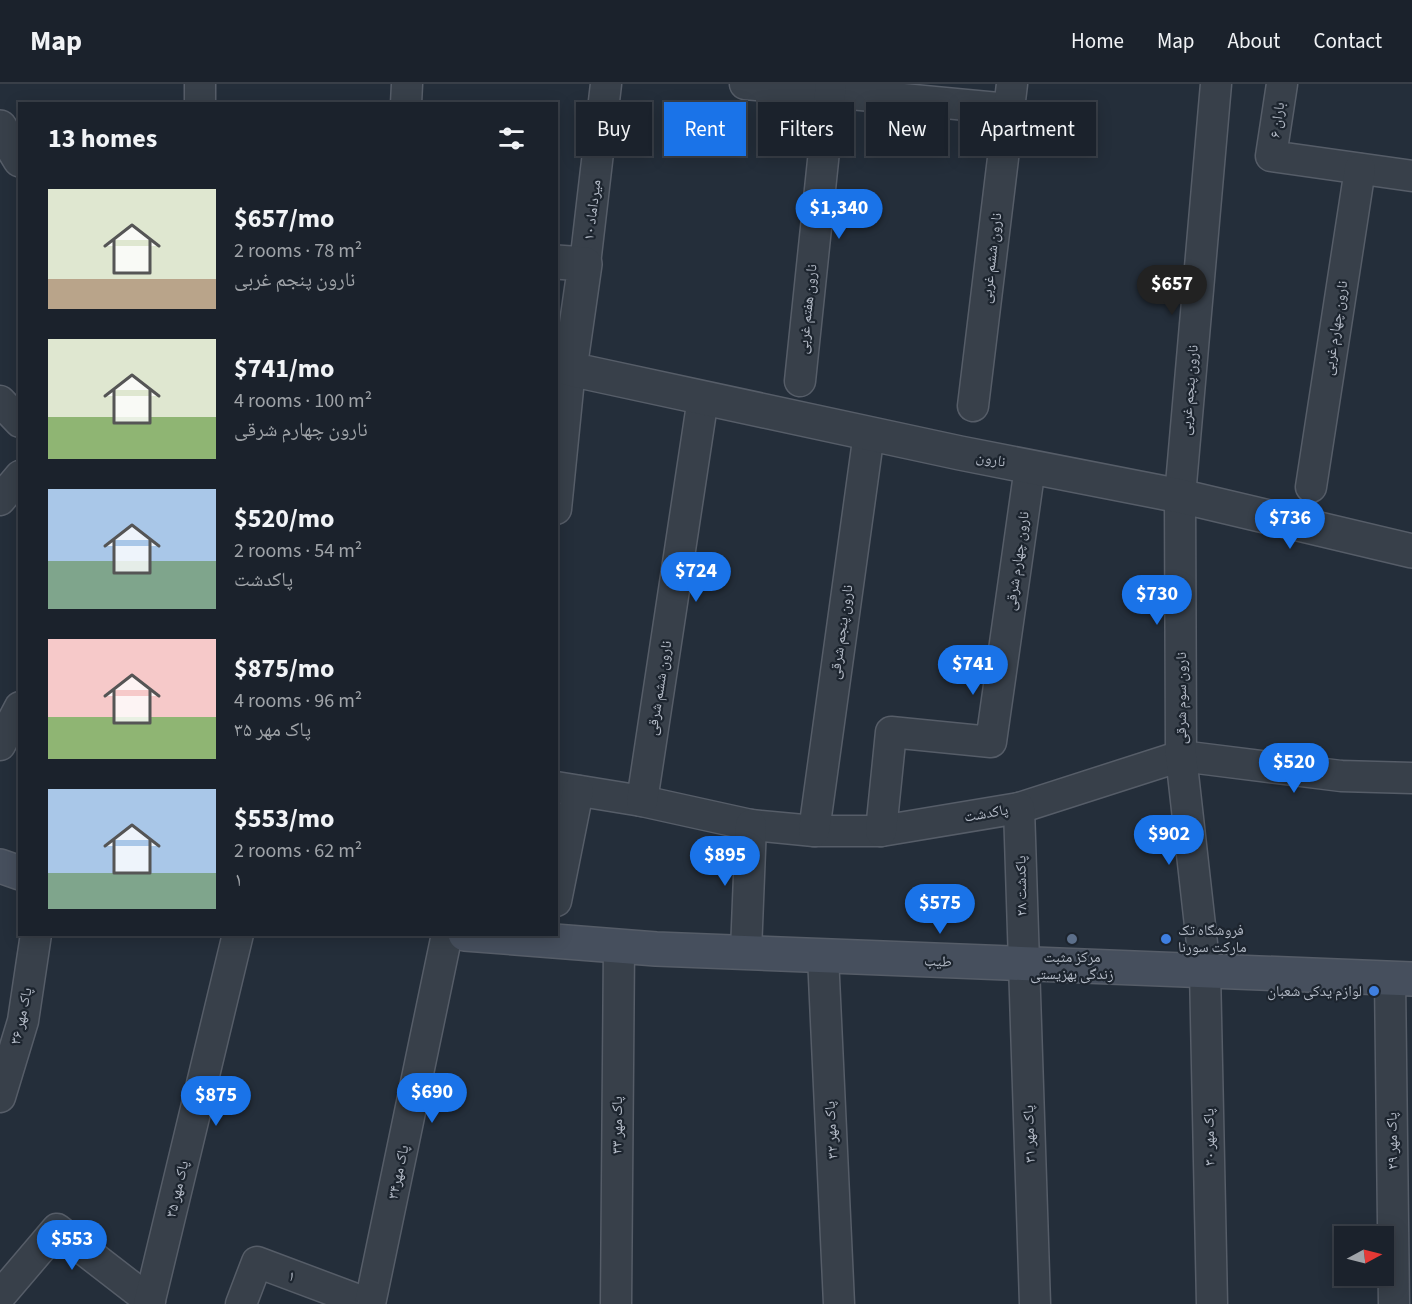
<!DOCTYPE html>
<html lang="en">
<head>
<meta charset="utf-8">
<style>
	:root { --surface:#1b222c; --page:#282f38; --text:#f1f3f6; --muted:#a0a4a9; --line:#393f48; --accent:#1a73e8 }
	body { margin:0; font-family:"Source Sans 3","Noto Naskh Arabic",sans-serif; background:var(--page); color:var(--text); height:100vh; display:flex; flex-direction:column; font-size:22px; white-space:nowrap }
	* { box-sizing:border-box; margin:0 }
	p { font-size:20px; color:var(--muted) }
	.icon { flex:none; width:33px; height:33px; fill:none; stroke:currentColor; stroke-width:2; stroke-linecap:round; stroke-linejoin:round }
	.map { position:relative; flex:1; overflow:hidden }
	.side { position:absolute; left:18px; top:18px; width:540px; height:834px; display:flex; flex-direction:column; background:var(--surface); border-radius:0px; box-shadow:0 3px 15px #0003,0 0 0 2px var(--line) }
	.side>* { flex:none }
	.banner { position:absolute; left:576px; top:18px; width:570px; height:54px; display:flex; gap:12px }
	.needle { width:39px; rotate:83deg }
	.fabs { position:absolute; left:1334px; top:1142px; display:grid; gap:12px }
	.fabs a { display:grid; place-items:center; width:60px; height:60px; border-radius:0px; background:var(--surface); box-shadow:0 3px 15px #0003,0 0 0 2px var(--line); font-size:30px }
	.price { position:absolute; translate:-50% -51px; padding:0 14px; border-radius:21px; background:var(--accent); color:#fff; font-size:20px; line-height:39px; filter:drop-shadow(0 2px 3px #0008) }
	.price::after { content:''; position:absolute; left:50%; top:36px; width:18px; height:14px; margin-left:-9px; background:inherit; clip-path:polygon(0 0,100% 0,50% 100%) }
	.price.current { background:#222; color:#fff }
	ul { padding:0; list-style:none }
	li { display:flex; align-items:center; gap:18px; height:150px; padding:0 30px }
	li span { display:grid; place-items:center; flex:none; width:168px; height:120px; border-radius:0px; color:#555 }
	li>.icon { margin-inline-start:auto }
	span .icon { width:72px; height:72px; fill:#fffc; stroke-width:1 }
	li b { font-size:26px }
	h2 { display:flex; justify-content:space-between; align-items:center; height:72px; padding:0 30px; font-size:26px }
	.chip { padding:0 21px; border-radius:0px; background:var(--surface); box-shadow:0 3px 15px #0003,0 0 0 2px var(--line); font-size:21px; line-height:54px }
	.chip.current { background:var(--accent); color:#fff }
	header { display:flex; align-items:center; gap:36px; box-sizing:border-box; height:84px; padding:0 30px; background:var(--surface); border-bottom:2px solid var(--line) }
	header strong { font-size:28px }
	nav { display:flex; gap:33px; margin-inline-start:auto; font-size:21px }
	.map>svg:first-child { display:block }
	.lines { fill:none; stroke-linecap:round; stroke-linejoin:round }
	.minor-casing { stroke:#565d68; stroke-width:33 }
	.tertiary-casing { stroke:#565d68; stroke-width:36 }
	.secondary-casing { stroke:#565d68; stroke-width:36 }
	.minor { stroke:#38404a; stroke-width:30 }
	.tertiary { stroke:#38404a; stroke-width:33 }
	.secondary { stroke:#464f5d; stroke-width:33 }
	.service-dot { fill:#5c6f8a; stroke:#1d252f; stroke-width:2 }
	.shop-dot { fill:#3f7fe0; stroke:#1d252f; stroke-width:2 }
	.labels { text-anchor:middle; stroke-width:4.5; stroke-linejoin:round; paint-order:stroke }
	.street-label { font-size:15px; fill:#b3bac6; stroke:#1d252f }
	.poi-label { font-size:15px; fill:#b3bac6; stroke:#1d252f; text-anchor:start }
</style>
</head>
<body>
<header>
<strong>Map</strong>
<nav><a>Home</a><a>Map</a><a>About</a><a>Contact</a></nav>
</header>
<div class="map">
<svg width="1412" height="1220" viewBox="0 0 1412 1220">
	<rect width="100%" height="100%" fill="#242e3a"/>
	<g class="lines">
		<defs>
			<g id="minor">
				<polyline points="745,0 1009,25"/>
				<polyline points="1282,0 1271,72 1412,92"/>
				<polyline points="200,20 200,0"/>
				<polyline points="406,20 407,0"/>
				<polyline points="585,180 606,0"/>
				<polyline points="800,297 831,0"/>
				<polyline points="0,317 20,338"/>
				<polyline points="973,322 1012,0"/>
				<polyline points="1311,403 1360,85"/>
				<polyline points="0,416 20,392"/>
				<polyline points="556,425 570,285"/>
				<polyline points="0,661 20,623"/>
				<polyline points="556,703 642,717 751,741 814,747 881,747 1019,724 1181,672 1341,692 1412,694"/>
				<polyline points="642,717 703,314"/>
				<polyline points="1019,724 1035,1220"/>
				<polyline points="814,747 869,349"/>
				<polyline points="881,747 891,648 991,658 1030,383"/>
				<polyline points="556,817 578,707"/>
				<polyline points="746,867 751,741"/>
				<polyline points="823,872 839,1220"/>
				<polyline points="1390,894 1394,1220"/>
				<polyline points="0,1013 23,937 36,850"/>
				<polyline points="0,1212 57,1145 150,1217"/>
				<polyline points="149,1220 238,850"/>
				<polyline points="241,1220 257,1178 369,1220"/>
				<polyline points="370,1220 447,850"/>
				<polyline points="616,1220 619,862"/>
				<polyline points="1212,1220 1205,886 1181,672 1180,412 1216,0"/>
			</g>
			<g id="tertiary">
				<polyline points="0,43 20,76"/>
				<polyline points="556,178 585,180 570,285 960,369 1180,412 1412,467"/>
			</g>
			<g id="secondary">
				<polyline points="0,782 20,789"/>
				<polyline points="465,850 656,865 1412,895"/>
			</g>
		</defs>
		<use href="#minor" class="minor-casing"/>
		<use href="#tertiary" class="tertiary-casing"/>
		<use href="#secondary" class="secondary-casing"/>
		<use href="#minor" class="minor"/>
		<use href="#tertiary" class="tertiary"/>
		<use href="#secondary" class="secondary"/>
	</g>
	<circle class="service-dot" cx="1072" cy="855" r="6"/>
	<g class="shop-dot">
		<circle cx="1166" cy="855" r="6"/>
		<circle cx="1374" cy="907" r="6"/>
	</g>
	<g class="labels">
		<g class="street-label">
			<text transform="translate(1277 36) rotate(-82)" y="5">باران ۶</text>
			<text transform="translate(592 126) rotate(-83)" y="5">میرداماد ۱۰</text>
			<text transform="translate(991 174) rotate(-83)" y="5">نارون ششم غربی</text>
			<text transform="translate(807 225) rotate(-84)" y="5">نارون هفتم غربی</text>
			<text transform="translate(1335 244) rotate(-81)" y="5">نارون چهارم غربی</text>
			<text transform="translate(1189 306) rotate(-85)" y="5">نارون پنجم غربی</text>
			<text transform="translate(991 375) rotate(11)" y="5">نارون</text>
			<text transform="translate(1017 477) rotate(-82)" y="5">نارون چهارم شرقی</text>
			<text transform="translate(841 548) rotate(-82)" y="5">نارون پنجم شرقی</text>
			<text transform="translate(659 604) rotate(-81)" y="5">نارون ششم شرقی</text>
			<text transform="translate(1181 614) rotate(-90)" y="5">نارون سوم شرقی</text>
			<text transform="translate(986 729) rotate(-10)" y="5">پاکدشت</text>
			<text transform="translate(1021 802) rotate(-91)" y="5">پاکدشت ۲۸</text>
			<text transform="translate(938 877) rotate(2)" y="5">طیب</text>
			<text transform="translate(21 932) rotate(-78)" y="5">پاک مهر ۳۶</text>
			<text transform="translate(617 1041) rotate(-90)" y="5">پاک مهر ۳۳</text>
			<text transform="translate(831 1046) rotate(-93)" y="5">پاک مهر ۳۲</text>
			<text transform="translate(1029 1050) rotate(-92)" y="5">پاک مهر ۳۱</text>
			<text transform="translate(1209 1053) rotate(-91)" y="5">پاک مهر ۳۰</text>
			<text transform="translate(1392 1057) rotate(-91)" y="5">پاک مهر ۲۹</text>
			<text transform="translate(398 1088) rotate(-78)" y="5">پاک مهر۳۴</text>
			<text transform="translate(177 1105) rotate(-77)" y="5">پاک مهر ۳۵</text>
			<text transform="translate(292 1192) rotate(20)" y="5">۱</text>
		</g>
		<g class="poi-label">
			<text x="1178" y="851">فروشگاه تک<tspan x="1178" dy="17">مارکت سورنا</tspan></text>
			<text x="1072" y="878" text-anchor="middle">مرکز مثبت<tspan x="1072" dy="17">زندگی بهزیستی</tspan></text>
			<text x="1362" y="912" text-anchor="end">لوازم یدکی شعبان</text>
		</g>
	</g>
</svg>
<div class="fabs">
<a><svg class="needle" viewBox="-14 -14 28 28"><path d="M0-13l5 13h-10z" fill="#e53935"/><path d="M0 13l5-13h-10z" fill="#a0a4a9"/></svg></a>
</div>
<b class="price" style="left:839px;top:156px">$1,340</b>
<b class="price current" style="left:1172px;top:232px">$657</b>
<b class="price" style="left:1290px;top:466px">$736</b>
<b class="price" style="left:696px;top:519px">$724</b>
<b class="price" style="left:1157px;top:542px">$730</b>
<b class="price" style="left:973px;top:612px">$741</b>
<b class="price" style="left:1294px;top:710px">$520</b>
<b class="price" style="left:1169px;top:782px">$902</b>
<b class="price" style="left:725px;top:803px">$895</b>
<b class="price" style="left:940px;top:851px">$575</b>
<b class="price" style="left:432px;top:1040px">$690</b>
<b class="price" style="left:216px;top:1043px">$875</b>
<b class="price" style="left:72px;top:1187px">$553</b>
<div class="banner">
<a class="chip">Buy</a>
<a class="chip current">Rent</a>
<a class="chip">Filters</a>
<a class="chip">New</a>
<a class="chip">Apartment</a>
</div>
<section class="side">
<h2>13 homes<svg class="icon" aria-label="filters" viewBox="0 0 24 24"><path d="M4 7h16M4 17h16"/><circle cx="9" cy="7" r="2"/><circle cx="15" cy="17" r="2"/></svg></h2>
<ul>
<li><span style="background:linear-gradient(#dfe7d0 75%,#b9a48a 0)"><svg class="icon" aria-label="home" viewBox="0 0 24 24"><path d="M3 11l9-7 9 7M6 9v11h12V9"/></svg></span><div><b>$657/mo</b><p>2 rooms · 78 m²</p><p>نارون پنجم غربی</p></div></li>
<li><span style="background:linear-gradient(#dfe7d0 65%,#8fb573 0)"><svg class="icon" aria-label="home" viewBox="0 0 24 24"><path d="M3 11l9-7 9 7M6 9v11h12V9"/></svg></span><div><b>$741/mo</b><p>4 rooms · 100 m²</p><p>نارون چهارم شرقی</p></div></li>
<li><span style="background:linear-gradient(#a9c7e8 60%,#7fa58c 0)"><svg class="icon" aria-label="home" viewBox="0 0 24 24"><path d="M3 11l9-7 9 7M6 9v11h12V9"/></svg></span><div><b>$520/mo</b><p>2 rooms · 54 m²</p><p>پاکدشت</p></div></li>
<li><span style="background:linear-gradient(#f6c9c9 65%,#8fb573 0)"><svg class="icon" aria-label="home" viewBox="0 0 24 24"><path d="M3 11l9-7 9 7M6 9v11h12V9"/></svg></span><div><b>$875/mo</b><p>4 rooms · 96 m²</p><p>پاک مهر ۳۵</p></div></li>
<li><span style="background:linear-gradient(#a9c7e8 70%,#7fa58c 0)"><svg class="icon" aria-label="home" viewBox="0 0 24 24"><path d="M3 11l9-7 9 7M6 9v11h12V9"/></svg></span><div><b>$553/mo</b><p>2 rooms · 62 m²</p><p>۱</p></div></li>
</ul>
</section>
</div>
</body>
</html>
